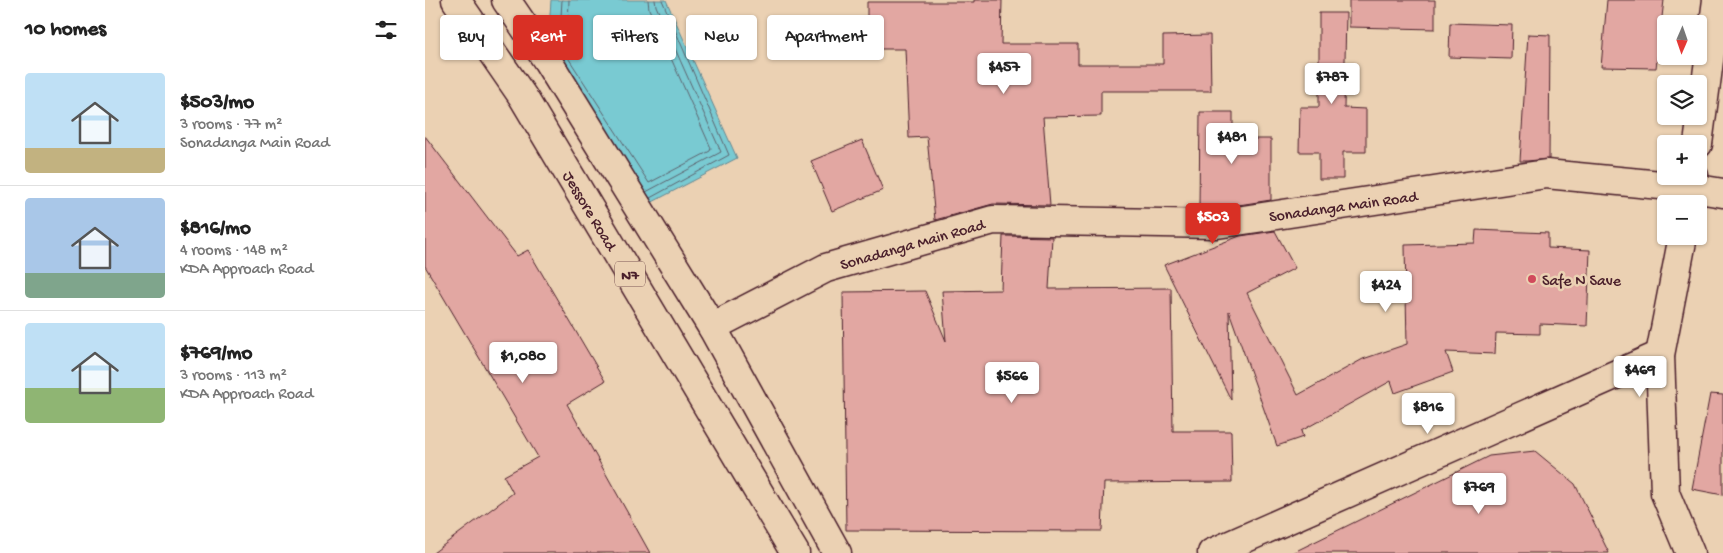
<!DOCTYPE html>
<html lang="en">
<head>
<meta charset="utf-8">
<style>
	:root { --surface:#fff; --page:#f2f2f2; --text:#222; --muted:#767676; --line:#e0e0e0; --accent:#d93025 }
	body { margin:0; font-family:"Gochi Hand",sans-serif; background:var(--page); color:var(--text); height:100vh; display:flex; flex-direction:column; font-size:19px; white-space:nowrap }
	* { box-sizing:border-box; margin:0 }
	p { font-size:16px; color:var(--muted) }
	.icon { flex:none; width:28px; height:28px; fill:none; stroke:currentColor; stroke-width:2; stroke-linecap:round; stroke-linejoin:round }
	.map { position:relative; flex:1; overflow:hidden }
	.side { display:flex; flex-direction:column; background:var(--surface); width:425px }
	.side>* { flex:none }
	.banner { position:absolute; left:15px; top:15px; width:475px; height:45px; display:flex; gap:10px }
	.needle { width:32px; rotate:182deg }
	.buttons { position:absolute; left:1232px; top:15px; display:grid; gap:10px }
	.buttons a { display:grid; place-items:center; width:50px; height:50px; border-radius:5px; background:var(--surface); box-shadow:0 1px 4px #0004; font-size:25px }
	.price { position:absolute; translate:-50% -42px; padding:0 11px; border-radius:5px; background:#fff; color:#222; font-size:16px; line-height:32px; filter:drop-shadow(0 1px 2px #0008) }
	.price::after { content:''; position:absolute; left:50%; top:30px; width:15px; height:11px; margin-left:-8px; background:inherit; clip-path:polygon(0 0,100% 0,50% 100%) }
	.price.current { background:var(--accent); color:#fff }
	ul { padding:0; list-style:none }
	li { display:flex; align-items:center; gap:15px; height:125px; padding:0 25px }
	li+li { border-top:1px solid var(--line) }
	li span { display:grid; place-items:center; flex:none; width:140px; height:100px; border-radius:5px; color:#555 }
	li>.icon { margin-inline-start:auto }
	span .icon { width:60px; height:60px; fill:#fffc; stroke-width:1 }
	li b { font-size:21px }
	h2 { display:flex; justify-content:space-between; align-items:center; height:60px; padding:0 25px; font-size:21px }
	.tag { padding:0 18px; border-radius:5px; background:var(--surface); box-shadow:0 1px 4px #0004; font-size:18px; line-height:45px }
	.tag.current { background:var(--accent); color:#fff }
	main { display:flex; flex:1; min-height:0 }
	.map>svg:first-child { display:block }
	.water { fill:#79cad2; stroke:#66868f }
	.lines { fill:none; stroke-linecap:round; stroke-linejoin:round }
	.shore { stroke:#5d636e; stroke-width:1 }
	.building { fill:#e2a7a2; stroke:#4a1f2b }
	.minor-casing { stroke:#4a1f2b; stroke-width:31 }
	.tertiary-casing { stroke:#4a1f2b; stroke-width:31 }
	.trunk-casing { stroke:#4a1f2b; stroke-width:31 }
	.minor { stroke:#ebd1b3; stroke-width:28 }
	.tertiary { stroke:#ebd1b3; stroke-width:28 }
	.trunk { stroke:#ebd1b3; stroke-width:28 }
	.poi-dot { fill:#d1495b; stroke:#ebd1b3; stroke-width:2 }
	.labels { text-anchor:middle; stroke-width:5; stroke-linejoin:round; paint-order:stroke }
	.shield { fill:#ebd1b3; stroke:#7a5454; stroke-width:1 }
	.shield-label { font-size:15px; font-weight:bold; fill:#4a1f2b }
	.street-label { font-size:16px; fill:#4a1f2b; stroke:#ebd1b3 }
	.poi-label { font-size:16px; fill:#4a1f2b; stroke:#ebd1b3; text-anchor:start }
</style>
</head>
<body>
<main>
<section class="side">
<h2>10 homes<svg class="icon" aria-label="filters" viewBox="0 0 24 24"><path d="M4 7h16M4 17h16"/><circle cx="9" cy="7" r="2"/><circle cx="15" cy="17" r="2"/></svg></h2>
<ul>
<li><span style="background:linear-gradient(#bfe0f5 75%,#c2b280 0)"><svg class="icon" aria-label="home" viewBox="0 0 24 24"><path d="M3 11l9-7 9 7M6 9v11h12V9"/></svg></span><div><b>$503/mo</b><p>3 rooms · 77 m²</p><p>Sonadanga Main Road</p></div></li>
<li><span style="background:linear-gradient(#a9c7e8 75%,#7fa58c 0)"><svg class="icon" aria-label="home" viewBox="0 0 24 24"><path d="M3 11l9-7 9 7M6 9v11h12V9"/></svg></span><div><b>$816/mo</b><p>4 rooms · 148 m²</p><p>KDA Approach Road</p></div></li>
<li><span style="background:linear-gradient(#bfe0f5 65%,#8fb573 0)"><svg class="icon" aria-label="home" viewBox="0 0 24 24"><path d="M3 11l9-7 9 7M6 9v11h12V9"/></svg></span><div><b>$769/mo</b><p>3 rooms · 113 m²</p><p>KDA Approach Road</p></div></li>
</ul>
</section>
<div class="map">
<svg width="1298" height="553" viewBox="0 0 1298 553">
	<rect width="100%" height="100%" fill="#ebd1b3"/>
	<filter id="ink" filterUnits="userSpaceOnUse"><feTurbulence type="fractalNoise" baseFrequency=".02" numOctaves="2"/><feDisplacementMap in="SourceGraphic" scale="10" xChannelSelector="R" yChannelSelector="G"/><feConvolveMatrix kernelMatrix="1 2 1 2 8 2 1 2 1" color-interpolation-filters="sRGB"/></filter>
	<g filter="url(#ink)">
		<polygon class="water" points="126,0 241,0 312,158 216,208 122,60"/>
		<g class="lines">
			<g class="shore">
				<polyline points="144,0 142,56 224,183 285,151 286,148 224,9 223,0"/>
				<polyline points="134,51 137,0"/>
				<polyline points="221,192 296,152 231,6 230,0"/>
				<polyline points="225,198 304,155 237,0"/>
			</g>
		</g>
		<g class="building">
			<polygon points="549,0 577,0 576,44 653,44 653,64 738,64 738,36 785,35 786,91 676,91 676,116 618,117 625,205 568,204 510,220 502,137 484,138 480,49 442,49 442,2 549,2"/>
			<polygon points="924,0 1010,0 1010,29 924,27"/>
			<polygon points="1182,0 1239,0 1231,68 1176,67"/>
			<polygon points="894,13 921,13 919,108 941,109 941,152 918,152 918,179 894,179 894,152 874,152 875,107 894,107"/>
			<polygon points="1025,23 1087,25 1086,59 1024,57"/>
			<polygon points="1103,34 1125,35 1124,159 1102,161 1095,161"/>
			<polygon points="775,112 808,112 808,139 846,139 846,200 794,208 774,208"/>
			<polygon points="0,136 92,256 103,250 180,381 142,404 225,553 8,553 88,493 79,476 113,457 0,266"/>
			<polygon points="437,140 458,190 407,211 386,161"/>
			<polygon points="1051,230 1123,233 1123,248 1165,250 1162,326 1115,324 1115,334 1071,333 1070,354 1021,352 1028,372 970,393 966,381 876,431 878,437 852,446 804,311 806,400 739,265 815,236 850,231 870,268 822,293 873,395 938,359 982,344 980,245 1050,243"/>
			<polygon points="578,236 627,237 624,289 746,288 748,431 806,431 807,482 679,483 677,531 421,530 418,292 500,291 521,341 517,291 576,290"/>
			<polygon points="1285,394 1298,395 1298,495 1267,489"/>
			<polygon points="1110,451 1150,484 1184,553 867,553 1064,456"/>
		</g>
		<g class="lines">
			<defs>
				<g id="minor">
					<polyline points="287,327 401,268 568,220 792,224 1121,174 1267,188 1298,193"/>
					<polyline points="787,553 1235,355"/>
				</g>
				<g id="tertiary">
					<polyline points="1273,144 1292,0"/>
					<polyline points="1264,204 1269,176"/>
					<polyline points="1258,236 1235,355 1240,493 1265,553"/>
				</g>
				<g id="trunk">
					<polyline points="31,0 98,97 370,553"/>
					<polyline points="81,0 122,60 287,327 412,553"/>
				</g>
			</defs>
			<use href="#minor" class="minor-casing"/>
			<use href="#tertiary" class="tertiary-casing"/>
			<use href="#trunk" class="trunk-casing"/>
			<use href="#minor" class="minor"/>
			<use href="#tertiary" class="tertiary"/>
			<use href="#trunk" class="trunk"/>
		</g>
	</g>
	<circle class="poi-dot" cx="1107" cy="279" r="5"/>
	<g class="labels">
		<rect class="shield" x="190" y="261.5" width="30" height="25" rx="4"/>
		<g class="shield-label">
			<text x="205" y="279">N7</text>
		</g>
		<g class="street-label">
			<text transform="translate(918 205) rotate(-8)" y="6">Sonadanga Main Road</text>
			<text transform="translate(166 210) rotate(59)" y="6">Jessore Road</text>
			<text transform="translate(487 243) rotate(-16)" y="6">Sonadanga Main Road</text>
		</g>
		<g class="poi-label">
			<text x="1117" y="285">Safe N Save</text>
		</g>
	</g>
</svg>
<div class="buttons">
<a><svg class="needle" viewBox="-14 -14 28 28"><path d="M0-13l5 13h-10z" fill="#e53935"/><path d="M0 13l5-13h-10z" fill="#767676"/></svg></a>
<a><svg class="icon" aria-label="layers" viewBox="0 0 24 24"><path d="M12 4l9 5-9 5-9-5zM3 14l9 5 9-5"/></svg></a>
<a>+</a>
<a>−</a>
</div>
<b class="price" style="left:579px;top:95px">$457</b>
<b class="price" style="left:907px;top:105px">$787</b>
<b class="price" style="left:807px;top:165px">$481</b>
<b class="price current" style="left:788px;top:245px">$503</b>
<b class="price" style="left:961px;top:313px">$424</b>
<b class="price" style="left:98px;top:384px">$1,080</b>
<b class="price" style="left:1215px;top:398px">$469</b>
<b class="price" style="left:587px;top:404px">$566</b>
<b class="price" style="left:1003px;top:435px">$816</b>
<b class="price" style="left:1054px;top:515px">$769</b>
<div class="banner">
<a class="tag">Buy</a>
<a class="tag current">Rent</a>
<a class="tag">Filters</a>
<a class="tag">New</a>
<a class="tag">Apartment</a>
</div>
</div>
</main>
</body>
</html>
